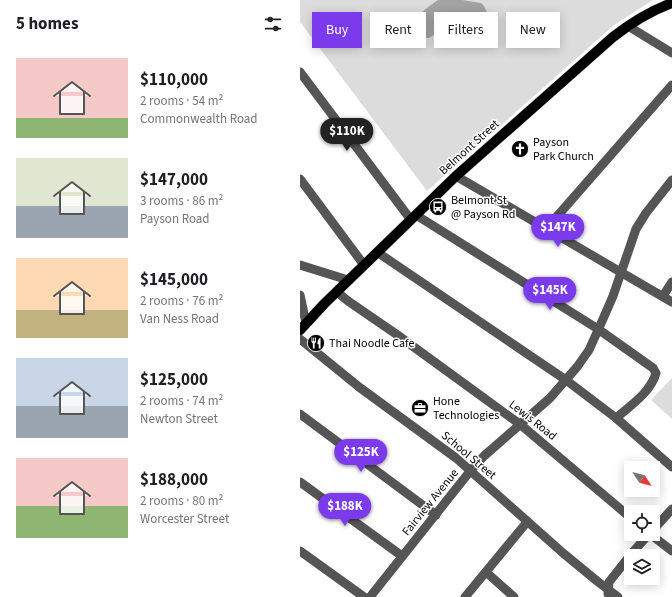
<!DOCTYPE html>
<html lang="en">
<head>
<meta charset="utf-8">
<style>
	:root { --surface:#fff; --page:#f2f2f2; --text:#202124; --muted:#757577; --accent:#7c3aed }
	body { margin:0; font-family:"Source Sans 3",sans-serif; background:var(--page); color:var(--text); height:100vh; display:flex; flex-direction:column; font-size:15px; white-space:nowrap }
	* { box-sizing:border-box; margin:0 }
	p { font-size:13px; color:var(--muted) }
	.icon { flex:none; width:22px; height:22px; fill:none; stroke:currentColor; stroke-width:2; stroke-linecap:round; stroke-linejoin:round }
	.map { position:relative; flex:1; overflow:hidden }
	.panel { display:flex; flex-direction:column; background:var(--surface); width:300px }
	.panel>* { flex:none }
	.banner { position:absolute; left:12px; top:12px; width:300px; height:36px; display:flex; gap:8px }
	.needle { width:26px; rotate:126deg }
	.fabs { position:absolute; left:324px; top:461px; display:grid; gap:8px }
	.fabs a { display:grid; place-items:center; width:36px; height:36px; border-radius:0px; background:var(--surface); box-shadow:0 2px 10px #0003; font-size:20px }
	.price { position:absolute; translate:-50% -34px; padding:0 9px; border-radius:14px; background:var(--accent); color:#fff; font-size:13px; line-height:26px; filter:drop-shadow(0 1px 2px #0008) }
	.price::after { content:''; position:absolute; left:50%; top:24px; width:12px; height:9px; margin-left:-6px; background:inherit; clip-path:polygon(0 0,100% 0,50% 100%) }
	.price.active { background:#222; color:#fff }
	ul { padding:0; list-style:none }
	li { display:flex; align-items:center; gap:12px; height:100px; padding:0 16px }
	li span { display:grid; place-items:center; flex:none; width:112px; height:80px; border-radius:0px; color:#555 }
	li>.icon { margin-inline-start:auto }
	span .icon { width:48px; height:48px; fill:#fffc; stroke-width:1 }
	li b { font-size:17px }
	h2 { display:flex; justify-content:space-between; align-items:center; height:48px; padding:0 16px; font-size:17px }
	.tag { padding:0 14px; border-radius:0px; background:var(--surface); box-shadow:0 2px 10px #0003; font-size:14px; line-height:36px }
	.tag.active { background:var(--accent); color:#fff }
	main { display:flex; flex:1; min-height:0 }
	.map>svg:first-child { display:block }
	.green { fill:#dcdcdc }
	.water { fill:#a3a3a3 }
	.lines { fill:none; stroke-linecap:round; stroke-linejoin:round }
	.major-casing { stroke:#dbdbdb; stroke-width:11 }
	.minor { stroke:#555; stroke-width:9 }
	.major { stroke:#000; stroke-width:10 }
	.labels { text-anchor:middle; stroke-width:3; stroke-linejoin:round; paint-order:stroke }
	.poi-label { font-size:12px; fill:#000; stroke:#fff; text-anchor:start }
	.street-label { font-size:12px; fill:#000; stroke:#fff }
</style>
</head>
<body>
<main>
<section class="panel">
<h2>5 homes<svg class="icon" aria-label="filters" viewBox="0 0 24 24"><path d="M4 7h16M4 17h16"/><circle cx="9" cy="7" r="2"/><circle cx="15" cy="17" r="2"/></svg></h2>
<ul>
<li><span style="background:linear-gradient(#f6c9c9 75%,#8fb573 0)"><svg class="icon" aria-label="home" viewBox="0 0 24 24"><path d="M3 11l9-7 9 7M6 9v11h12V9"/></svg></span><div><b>$110,000</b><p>2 rooms · 54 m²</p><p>Commonwealth Road</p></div></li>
<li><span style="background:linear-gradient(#dfe7d0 60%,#9aa5b1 0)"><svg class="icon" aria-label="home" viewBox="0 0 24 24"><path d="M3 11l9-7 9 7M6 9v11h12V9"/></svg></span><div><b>$147,000</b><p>3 rooms · 86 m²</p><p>Payson Road</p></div></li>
<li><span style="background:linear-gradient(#ffd9b3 65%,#c2b280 0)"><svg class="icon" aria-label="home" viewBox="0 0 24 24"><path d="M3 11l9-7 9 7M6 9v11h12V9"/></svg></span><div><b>$145,000</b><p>2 rooms · 76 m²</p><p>Van Ness Road</p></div></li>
<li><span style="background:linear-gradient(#c9d6e8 60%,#9aa5b1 0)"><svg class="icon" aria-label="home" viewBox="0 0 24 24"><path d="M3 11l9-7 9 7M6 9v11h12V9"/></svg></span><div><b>$125,000</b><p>2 rooms · 74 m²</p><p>Newton Street</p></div></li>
<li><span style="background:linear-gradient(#f6c9c9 60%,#8fb573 0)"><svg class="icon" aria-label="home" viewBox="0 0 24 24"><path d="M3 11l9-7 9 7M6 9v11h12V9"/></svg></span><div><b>$188,000</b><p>2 rooms · 80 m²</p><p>Worcester Street</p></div></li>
</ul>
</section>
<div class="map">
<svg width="372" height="597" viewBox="0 0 372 597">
	<rect width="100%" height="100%" fill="#fff"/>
	<g class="green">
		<polygon points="0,0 353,0 314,25 127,191 0,22"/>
		<polygon points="372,378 372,419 351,400"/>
	</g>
	<path class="water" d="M138,0H162L181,3C191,12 191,31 175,34C171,31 170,25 165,22C155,14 137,34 129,38C124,38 121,36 117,33C106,20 130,6 138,0Z"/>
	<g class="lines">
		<defs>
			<path id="major" d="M0,330L24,304L156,176L313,37C331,23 350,11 372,3"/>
		</defs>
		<use href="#major" class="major-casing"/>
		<g class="minor">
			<polyline points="328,26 372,53"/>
			<polyline points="0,72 111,220"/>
			<polyline points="156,176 372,302"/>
			<polyline points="0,179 64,265"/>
			<path d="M116,215L298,329L353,368L356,373C351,392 330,406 316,418"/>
			<polyline points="246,229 372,85"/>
			<polyline points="77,252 266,380 316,418 372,467"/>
			<polyline points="0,265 48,280"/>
			<polyline points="37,292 48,301 96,334 221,425 331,518"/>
			<polyline points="0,295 6,323"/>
			<polyline points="363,296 372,282"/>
			<polyline points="0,339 59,387 156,458 263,553 297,581 318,597"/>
			<polyline points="0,414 136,515"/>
			<polyline points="0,482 102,556"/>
			<polyline points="353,530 372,509"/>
			<polyline points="350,534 372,551"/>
			<polyline points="0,551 64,597"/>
			<polyline points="186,572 214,597"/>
			<polyline points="308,594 309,582 332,553 349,534"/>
			<polyline points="70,597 171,470 184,456 250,398 277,367 289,350 303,319 313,296 336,229 346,213 372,180"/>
			<polyline points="165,597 227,522"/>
		</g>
		<use href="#major" class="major"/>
	</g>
	<defs>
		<symbol id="church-disc" viewBox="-11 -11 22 22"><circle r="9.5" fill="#000" stroke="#fff"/><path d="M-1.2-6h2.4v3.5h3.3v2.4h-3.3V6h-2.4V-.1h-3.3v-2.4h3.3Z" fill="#fff"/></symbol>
		<symbol id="bus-disc" viewBox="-11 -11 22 22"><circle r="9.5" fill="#000" stroke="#fff"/><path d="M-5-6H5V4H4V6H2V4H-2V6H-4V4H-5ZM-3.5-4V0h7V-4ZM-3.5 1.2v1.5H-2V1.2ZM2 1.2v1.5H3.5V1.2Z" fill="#fff"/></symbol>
		<symbol id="restaurant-disc" viewBox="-11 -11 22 22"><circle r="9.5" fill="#000" stroke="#fff"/><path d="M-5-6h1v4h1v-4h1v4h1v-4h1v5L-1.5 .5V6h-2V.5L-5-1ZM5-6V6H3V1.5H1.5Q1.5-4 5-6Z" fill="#fff"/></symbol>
		<symbol id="office-disc" viewBox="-11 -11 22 22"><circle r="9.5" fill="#000" stroke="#fff"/><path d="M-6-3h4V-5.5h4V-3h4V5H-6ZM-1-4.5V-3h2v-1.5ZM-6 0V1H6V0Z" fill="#fff"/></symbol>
	</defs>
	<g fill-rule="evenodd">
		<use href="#church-disc" x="210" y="139" width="20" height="20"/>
		<use href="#bus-disc" x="128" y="197" width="20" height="20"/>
		<use href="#restaurant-disc" x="6" y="333" width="20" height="20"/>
		<use href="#office-disc" x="110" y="398" width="20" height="20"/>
	</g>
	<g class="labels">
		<g class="poi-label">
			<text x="233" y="146">Payson<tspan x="233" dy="14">Park Church</tspan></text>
			<text x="151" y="204">Belmont St<tspan x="151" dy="14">@ Payson Rd</tspan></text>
			<text x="29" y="347">Thai Noodle Cafe</text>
			<text x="133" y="405">Hone<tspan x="133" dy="14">Technologies</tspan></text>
		</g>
		<g class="street-label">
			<text transform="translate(169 147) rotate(-42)" y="4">Belmont Street</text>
			<text transform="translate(233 420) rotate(38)" y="4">Lewis Road</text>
			<text transform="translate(169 455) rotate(40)" y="4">School Street</text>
			<text transform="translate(130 502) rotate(-51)" y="4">Fairview Avenue</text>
		</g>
	</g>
</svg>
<div class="fabs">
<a><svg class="needle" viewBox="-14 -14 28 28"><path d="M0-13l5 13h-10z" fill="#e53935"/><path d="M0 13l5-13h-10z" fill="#757577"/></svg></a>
<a><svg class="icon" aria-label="locate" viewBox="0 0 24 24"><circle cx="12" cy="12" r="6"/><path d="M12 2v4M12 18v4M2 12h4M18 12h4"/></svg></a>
<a><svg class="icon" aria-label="layers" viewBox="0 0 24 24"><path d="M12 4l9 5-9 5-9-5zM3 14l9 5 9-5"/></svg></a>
</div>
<b class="price active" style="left:47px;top:152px">$110K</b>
<b class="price" style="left:258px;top:248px">$147K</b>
<b class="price" style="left:250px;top:311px">$145K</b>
<b class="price" style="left:61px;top:473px">$125K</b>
<b class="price" style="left:45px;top:527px">$188K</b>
<div class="banner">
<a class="tag active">Buy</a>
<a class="tag">Rent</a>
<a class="tag">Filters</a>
<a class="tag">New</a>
</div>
</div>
</main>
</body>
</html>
